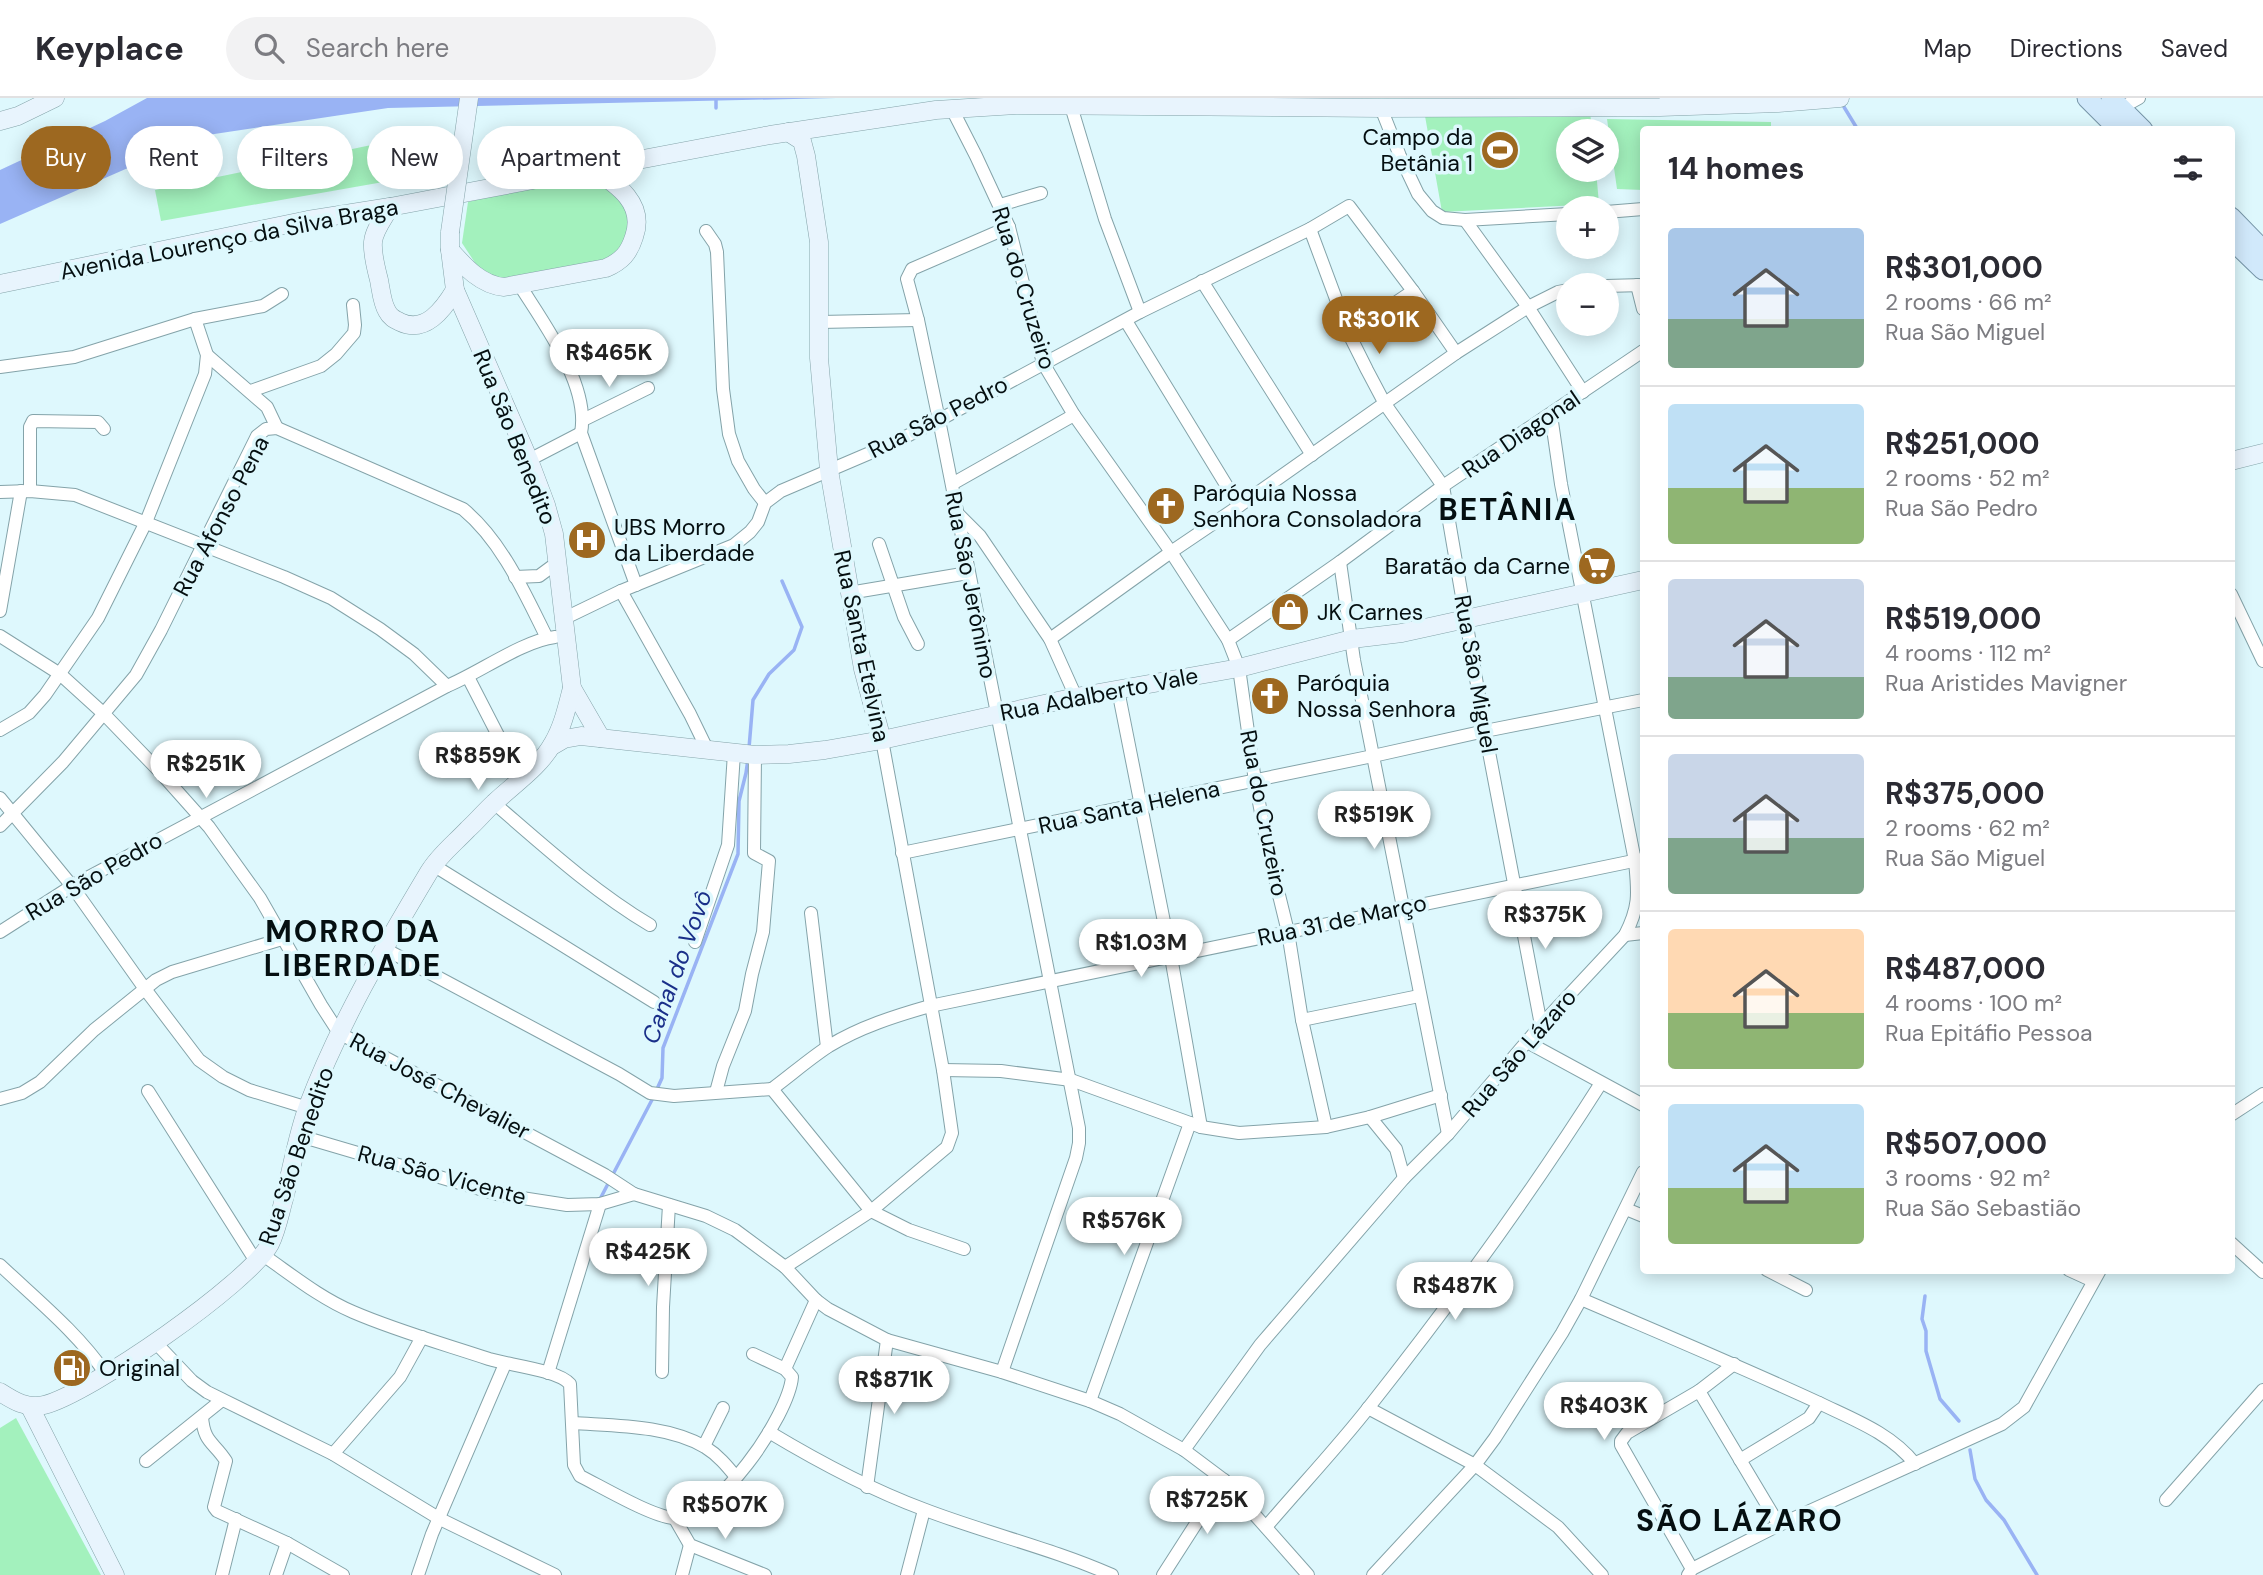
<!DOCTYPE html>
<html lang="en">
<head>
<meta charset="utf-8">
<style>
	:root { --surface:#fff; --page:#f2f2f3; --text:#2b2b33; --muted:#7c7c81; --line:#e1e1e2; --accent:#9d6820 }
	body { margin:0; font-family:"DM Sans",sans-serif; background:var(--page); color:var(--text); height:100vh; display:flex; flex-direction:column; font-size:26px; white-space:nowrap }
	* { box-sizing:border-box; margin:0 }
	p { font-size:23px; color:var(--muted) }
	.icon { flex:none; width:38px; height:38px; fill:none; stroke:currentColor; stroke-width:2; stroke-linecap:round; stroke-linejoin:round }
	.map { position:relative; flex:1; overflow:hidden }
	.sheet { position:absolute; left:1640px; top:28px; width:595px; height:1148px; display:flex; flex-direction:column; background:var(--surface); border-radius:7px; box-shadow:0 4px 18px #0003 }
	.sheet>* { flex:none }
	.hud { position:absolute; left:21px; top:28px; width:665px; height:63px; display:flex; gap:14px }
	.tools { position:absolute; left:1556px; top:21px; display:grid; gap:14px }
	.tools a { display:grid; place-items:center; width:63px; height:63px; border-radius:50%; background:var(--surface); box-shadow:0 4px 18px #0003; font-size:35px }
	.price { position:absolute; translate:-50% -60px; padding:0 16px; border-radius:24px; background:#fff; color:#222; font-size:23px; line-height:46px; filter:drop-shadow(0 2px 4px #0008) }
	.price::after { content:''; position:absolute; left:50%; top:42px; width:21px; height:16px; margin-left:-10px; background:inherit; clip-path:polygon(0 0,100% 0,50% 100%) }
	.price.on { background:var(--accent); color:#fff }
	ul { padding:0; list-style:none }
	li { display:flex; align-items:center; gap:21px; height:175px; padding:0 28px }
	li+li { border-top:2px solid var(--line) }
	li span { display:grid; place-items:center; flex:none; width:196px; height:140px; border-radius:7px; color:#555 }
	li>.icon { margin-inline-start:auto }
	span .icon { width:84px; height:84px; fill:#fffc; stroke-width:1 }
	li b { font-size:30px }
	h2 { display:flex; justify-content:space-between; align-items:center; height:84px; padding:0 28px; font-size:30px }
	.chip { padding:0 24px; border-radius:32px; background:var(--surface); box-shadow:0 4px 18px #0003; font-size:24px; line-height:63px }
	.chip.on { background:var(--accent); color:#fff }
	header { display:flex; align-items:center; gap:42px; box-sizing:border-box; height:98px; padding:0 35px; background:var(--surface); border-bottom:2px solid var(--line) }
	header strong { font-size:33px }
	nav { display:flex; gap:38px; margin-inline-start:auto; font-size:24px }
	.search { width:490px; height:63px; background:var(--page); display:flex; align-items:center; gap:18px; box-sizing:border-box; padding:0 24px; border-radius:38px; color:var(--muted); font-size:26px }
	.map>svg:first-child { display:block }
	.green { fill:#a3f1bd }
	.water { fill:#99b3f4 }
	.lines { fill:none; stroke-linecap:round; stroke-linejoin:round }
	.stream { stroke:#99b3f4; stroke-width:3.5 }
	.street-casing { stroke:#84a3a9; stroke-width:14 }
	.secondary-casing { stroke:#84a3a9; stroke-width:19 }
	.primary-casing { stroke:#7594a7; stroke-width:21 }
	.street { stroke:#fff; stroke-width:12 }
	.secondary { stroke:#e8f4fd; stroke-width:18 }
	.primary { stroke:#d1e9fb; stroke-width:19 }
	.secondary-bridge-casing { stroke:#84a3a9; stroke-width:19; stroke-linecap:butt }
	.secondary-bridge { stroke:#e8f4fd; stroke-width:18 }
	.labels { text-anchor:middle; stroke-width:7; stroke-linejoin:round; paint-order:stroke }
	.poi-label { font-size:23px; fill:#050f11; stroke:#def8fd; text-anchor:start }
	.street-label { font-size:23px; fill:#050f11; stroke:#def8fd }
	.water-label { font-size:24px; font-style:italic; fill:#1a2f89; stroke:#def8fd }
	.district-label { font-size:30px; font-weight:bold; letter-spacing:2px; fill:#050f11; stroke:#def8fd }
</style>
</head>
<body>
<header>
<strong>Keyplace</strong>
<div class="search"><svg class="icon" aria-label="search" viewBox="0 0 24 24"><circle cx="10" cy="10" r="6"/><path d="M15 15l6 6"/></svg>Search here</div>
<nav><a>Map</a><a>Directions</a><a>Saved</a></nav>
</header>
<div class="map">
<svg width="2263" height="1477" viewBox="0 0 2263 1477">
	<rect width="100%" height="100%" fill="#def8fd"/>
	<g class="green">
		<polygon points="1590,13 1592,33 1568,33 1568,72 1596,72 1599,106 1442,114 1425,18"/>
		<polygon points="1607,21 1771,24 1771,31 1643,32 1643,92 1617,91"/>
		<polygon points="381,45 389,83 161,123 155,92"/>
		<polygon points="582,73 620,97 634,122 630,143 613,163 498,186 483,177 462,145 468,104"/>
		<polygon points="16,1320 101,1477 0,1477 0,1330"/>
	</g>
	<polygon class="water" points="147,0 836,0 388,10 201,38 0,126 0,72 105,23"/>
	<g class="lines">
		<g class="stream">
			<polyline points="1844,9 1858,32"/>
			<polyline points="716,10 716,0"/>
			<polyline points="749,650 753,602 769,576 794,552 802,529 782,483"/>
			<polyline points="657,991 662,980 663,950 738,756 739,703 746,675 748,661"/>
			<polyline points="599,1103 654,998"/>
			<polyline points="1925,1198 1922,1221 1926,1233 1926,1253 1940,1301 1959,1323"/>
			<polyline points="1970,1352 1975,1381 1986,1402 2004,1422 2037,1477"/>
		</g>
		<defs>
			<g id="street">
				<polyline points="1071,8 1105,121 1140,214"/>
				<polyline points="1381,10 1400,58 1418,96 1432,113 1443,120 1465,122 1568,116"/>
				<polyline points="2121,10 2139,0"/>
				<polyline points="952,11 976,58 1009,129 1043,265 1074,317 1171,454 1228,542 1239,570 1255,683 1268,752 1288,834 1302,922 1326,1029"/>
				<polyline points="1000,107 1041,95"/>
				<polyline points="1606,114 1643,111"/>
				<polyline points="1465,122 1528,209 1583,294"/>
				<polyline points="1310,131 1349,236 1367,272 1385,306 1443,388 1485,633 1541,927"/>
				<polyline points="706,133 715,146 717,154 723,291 729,336 738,363 754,391 765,405"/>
				<polyline points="1202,183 1312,357"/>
				<path d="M519,186C544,226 590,287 581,335L636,487"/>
				<polyline points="1637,187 1643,211"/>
				<polyline points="1606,188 1643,187"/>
				<polyline points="1126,223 1239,408"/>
				<polyline points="820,224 918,222"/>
				<polyline points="1349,236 1413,193"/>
				<polyline points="207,257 267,309 277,330"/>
				<polyline points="0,269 74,259 195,221 263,208 282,196"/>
				<polyline points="570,272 627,241"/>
				<polyline points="251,293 321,268 336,256 354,235 355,227 353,207"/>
				<polyline points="583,322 648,290"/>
				<polyline points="529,362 581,335"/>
				<polyline points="952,386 1074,317"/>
				<polyline points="30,393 30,329 33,323 98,324 104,331"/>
				<polyline points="0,394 30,393 75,397 284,479 331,500 380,531 414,556 447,588"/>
				<polyline points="958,416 980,438 1050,541 1076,599"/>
				<polyline points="879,446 904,519 918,546"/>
				<polyline points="1340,464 1354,562 1448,1036"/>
				<polyline points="515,479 539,478 558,464"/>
				<polyline points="621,493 690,616 708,653"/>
				<polyline points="849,495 968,475"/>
				<polyline points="2231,496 2263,563"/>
				<polyline points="0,513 21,393"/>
				<polyline points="563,521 621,493 734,447 750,434 758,424 765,405 781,393 891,346 939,322 1140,214 1310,131 1349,108 1413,193 1456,255"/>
				<polyline points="0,538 60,576 104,616 160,674 209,729 260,800 321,907 339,935 605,1077 634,1096"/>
				<polyline points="1050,541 1171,454 1239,408 1456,255 1528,209 1558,194 1568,192"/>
				<polyline points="1228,542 1340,464 1443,388 1643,253"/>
				<polyline points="468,579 521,682"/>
				<polyline points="1118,592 1171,859 1201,1029"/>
				<polyline points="0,632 29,615 45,597 98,520 146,424 205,276 207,257 195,221"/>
				<polyline points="0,700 72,788 145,891 199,962 223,979 249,992 308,1010"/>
				<path d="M494,705C544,748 593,793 650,827"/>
				<path d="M0,728L63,664L136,577L161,532L257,338L266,331L277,330L463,411C502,443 525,496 547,540"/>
				<polyline points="902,755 1373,658 1485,633 1643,602"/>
				<polyline points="433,767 654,904"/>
				<polyline points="811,815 827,949"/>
				<path d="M0,834L72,788L447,588C479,575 522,543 555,539"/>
				<polyline points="1625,837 1643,835"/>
				<polyline points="695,844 728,747 734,655"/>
				<polyline points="383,850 619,976 650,995 674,998 772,991"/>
				<polyline points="1302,922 1419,898"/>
				<polyline points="1527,944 1643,1007"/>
				<polyline points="943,972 1001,973 1071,982 1201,1029 1239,1035 1326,1029 1370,1019 1441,997"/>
				<path d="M772,991C791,977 809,961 829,948C860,929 895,918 930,908L1643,761"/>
				<polyline points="772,991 871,1113 909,1132 964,1151"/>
				<polyline points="148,993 257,1165"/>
				<polyline points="716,994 723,968 745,913 752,876 763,834 769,763 754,755 755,657"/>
				<polyline points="0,1001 22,995 40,984 94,932 156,882 172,874 282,841"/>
				<polyline points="2231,1017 2263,996"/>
				<polyline points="1370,1019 1396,1051 1404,1080"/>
				<polyline points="300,1038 497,1096 567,1107 600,1106 634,1096 706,1118 735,1132 785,1169 816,1202 828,1211 887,1242 1002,1274 1090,1303 1120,1316 1184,1352 1224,1382 1308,1477"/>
				<polyline points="1626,1111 1643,1118"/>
				<polyline points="2231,1145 2263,1174"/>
				<path d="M263,1157C292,1177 320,1200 353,1214C397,1233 444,1246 489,1261C509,1267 558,1272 570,1286L574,1367L580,1378C602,1389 651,1418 673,1420C716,1425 789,1317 792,1279L785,1271L753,1256"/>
				<path d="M0,1167C37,1202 77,1234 106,1276"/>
				<polyline points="785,1169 871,1113 947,1049 952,1035 943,972 882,642"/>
				<polyline points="1767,1172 1806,1192"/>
				<polyline points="2069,1172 2093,1183"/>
				<path d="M1581,1201C1660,1235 1739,1268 1817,1304C1852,1321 1891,1335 1915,1366"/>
				<polyline points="155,1244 192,1283 207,1294 333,1356 440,1421 555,1477"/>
				<polyline points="785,1271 816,1202"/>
				<polyline points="662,1274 663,1209 669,1107"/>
				<polyline points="1002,1274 1076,1060 1079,1045 1079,1030 939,322 918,222 907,181 912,171 1009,129"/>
				<polyline points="548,1275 600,1106"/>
				<polyline points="1699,1293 1779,1427"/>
				<polyline points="1090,1303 1190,1025"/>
				<polyline points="1368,1310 1475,1367 1558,1429 1602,1477"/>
				<path d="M202,1319C204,1345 214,1344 226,1363L214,1409L217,1413L287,1445L343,1477"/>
				<path d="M573,1325C616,1328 667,1327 705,1349C718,1357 727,1368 736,1379"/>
				<path d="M769,1334C819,1364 869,1391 923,1411C985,1435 1051,1450 1112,1477"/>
				<polyline points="704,1348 723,1310"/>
				<path d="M1184,1352L1260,1247L1404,1080L1448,1036L1541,927L1625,837C1640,808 1638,795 1635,763L1561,386L1551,317"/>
				<polyline points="333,1356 400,1279 422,1239"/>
				<polyline points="1740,1362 1809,1320 1819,1305"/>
				<polyline points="146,1363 222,1302"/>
				<polyline points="867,1389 887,1242"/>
				<polyline points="2166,1402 2263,1292"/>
				<polyline points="675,1421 690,1447 765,1477"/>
				<path d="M1266,1429C1300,1389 1337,1350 1369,1309C1452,1204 1530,1097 1601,985"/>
				<polyline points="1692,1471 1621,1347 1621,1343 1627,1335 1699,1293 1734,1266"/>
				<polyline points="222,1477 236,1421"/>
				<polyline points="276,1477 287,1445"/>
				<polyline points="418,1477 432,1436 505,1266"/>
				<polyline points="682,1477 690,1447"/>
				<polyline points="907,1477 924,1412"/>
				<polyline points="1163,1477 1224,1382"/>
				<polyline points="1373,1477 1475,1367 1495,1340 1562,1235 1581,1201 1643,1074"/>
				<polyline points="1688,1477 1692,1471 1779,1427 2002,1326 2024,1309 2100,1172"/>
			</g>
			<g id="secondary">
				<polyline points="0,23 18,18 55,0"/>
				<polyline points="788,34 802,43 806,58 819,144 819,260 829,372 863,571 882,642"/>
				<path d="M390,109C384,120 374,132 373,144C372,156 376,170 379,182C381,192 382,205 387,213C390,219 394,221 400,224C425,236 443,212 455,192"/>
				<polyline points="450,134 450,152 455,192 529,362 546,407 554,436 572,590 601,640"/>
				<path d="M450,152C465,169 481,187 504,189L606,170C622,163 629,155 634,139C646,105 616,86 592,70"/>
				<polyline points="0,186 308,122 390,109 770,37 936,12 1016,7 1381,10 1660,9 1778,5 1840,0"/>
				<polyline points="2231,363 2263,355"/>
				<polyline points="552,648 564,641 581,638 755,657 789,656 825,652 882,642 1076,599 1239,570 1352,541 1402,535 1643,482"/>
				<path d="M0,1294C14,1303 27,1311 44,1307C89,1296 249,1185 270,1146C277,1132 280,1115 284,1101C292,1070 297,1038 308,1008C339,926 384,849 429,774C439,757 455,745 468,731C477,723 485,713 494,705C514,686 540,669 553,645C563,628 567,609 572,590"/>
				<polyline points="30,1309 115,1477"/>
			</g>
			<g id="primary">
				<polyline points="2087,0 2119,32"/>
				<polyline points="2111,0 2143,32"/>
				<polyline points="2231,119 2263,152"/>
				<polyline points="2231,141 2263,172"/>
			</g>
		</defs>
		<use href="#street" class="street-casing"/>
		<use href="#secondary" class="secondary-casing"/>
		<use href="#primary" class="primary-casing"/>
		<use href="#street" class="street"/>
		<use href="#secondary" class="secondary"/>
		<use href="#primary" class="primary"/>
		<defs>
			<polyline id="secondary-bridge" points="450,134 469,0"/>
		</defs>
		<use href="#secondary-bridge" class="secondary-bridge-casing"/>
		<use href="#secondary-bridge" class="secondary-bridge"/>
	</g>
	<defs>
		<symbol id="stadium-disc" viewBox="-11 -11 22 22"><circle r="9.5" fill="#9d6820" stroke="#def8fd"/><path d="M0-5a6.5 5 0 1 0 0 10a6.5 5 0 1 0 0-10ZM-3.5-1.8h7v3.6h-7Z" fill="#fff"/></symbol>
		<symbol id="church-disc" viewBox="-11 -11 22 22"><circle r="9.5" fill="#9d6820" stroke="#def8fd"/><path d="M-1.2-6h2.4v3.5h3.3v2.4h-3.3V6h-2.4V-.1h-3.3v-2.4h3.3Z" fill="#fff"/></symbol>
		<symbol id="hospital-disc" viewBox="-11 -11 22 22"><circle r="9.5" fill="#9d6820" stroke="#def8fd"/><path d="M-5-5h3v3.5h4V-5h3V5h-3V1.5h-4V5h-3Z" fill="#fff"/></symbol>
		<symbol id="supermarket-disc" viewBox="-11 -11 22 22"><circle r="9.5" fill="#9d6820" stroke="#def8fd"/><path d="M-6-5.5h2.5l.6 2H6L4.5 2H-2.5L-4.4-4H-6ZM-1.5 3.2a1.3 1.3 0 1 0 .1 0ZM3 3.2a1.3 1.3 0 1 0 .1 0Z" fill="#fff"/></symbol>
		<symbol id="shop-disc" viewBox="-11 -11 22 22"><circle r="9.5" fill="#9d6820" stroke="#def8fd"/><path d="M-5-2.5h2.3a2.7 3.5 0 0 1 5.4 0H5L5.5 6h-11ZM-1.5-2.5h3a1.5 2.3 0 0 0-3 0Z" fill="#fff"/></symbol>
		<symbol id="fuel-disc" viewBox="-11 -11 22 22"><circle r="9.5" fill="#9d6820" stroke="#def8fd"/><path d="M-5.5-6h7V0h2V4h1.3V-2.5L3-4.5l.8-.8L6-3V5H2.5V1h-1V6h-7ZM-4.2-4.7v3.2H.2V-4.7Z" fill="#fff"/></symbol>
	</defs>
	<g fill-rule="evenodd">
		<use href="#stadium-disc" x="1478" y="30" width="44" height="44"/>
		<use href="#church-disc" x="1144" y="386" width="44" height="44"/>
		<use href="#hospital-disc" x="565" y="420" width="44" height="44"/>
		<use href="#supermarket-disc" x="1575" y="446" width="44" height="44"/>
		<use href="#shop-disc" x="1268" y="492" width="44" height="44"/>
		<use href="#church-disc" x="1248" y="576" width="44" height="44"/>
		<use href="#fuel-disc" x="50" y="1248" width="44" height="44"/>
	</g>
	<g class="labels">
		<g class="poi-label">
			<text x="1473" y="47" text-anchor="end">Campo da<tspan x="1473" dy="26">Betânia 1</tspan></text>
			<text x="1193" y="403">Paróquia Nossa<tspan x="1193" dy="26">Senhora Consoladora</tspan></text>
			<text x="614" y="437">UBS Morro<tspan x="614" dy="26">da Liberdade</tspan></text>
			<text x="1570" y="476" text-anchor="end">Baratão da Carne</text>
			<text x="1317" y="522">JK Carnes</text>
			<text x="1297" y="593">Paróquia<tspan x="1297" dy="26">Nossa Senhora</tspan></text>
			<text x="99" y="1278">Original</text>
		</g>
		<g class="street-label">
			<text transform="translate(229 141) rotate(-11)" y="8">Avenida Lourenço da Silva Braga</text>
			<text transform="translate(1024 190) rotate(73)" y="8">Rua do Cruzeiro</text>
			<text transform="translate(938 319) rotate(-27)" y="8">Rua São Pedro</text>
			<text transform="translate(1521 336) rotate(-34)" y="8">Rua Diagonal</text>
			<text transform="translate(515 339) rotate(68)" y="8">Rua São Benedito</text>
			<text transform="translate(221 418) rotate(-62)" y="8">Rua Afonso Pena</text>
			<text transform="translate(971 487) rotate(79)" y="8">Rua São Jerônimo</text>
			<text transform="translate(862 548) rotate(78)" y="8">Rua Santa Etelvina</text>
			<text transform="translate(1476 576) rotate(80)" y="8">Rua São Miguel</text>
			<text transform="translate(1099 596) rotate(-11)" y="8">Rua Adalberto Vale</text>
			<text transform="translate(1129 709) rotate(-12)" y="8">Rua Santa Helena</text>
			<text transform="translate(1264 715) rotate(79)" y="8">Rua do Cruzeiro</text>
			<text transform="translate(94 778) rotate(-30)" y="8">Rua São Pedro</text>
			<text transform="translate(1342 822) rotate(-12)" y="8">Rua 31 de Março</text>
			<text transform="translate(1519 955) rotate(-49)" y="8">Rua São Lázaro</text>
			<text transform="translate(440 988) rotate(28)" y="8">Rua José Chevalier</text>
			<text transform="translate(296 1058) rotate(-71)" y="8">Rua São Benedito</text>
			<text transform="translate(442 1077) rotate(15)" y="8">Rua São Vicente</text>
		</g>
		<g class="water-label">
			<text transform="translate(677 869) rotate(-70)" y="8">Canal do Vovô</text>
		</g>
		<g class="district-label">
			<text x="1508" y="422">BETÂNIA</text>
			<text x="353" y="844">MORRO DA<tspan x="353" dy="34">LIBERDADE</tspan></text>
			<text x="1740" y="1433">SÃO LÁZARO</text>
		</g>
	</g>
</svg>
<div class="tools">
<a><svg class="icon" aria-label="layers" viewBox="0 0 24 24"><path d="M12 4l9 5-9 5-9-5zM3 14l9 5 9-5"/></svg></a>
<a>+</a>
<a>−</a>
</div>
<b class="price on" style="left:1379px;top:258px">R$301K</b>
<b class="price" style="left:609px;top:291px">R$465K</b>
<b class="price" style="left:478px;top:694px">R$859K</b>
<b class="price" style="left:206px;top:702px">R$251K</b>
<b class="price" style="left:1374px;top:753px">R$519K</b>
<b class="price" style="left:1545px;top:853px">R$375K</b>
<b class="price" style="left:1141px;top:881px">R$1.03M</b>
<b class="price" style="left:1124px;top:1159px">R$576K</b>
<b class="price" style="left:648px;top:1190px">R$425K</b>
<b class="price" style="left:1455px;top:1224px">R$487K</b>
<b class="price" style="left:894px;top:1318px">R$871K</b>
<b class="price" style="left:1604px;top:1344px">R$403K</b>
<b class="price" style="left:1207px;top:1438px">R$725K</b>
<b class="price" style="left:725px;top:1443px">R$507K</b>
<div class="hud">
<a class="chip on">Buy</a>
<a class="chip">Rent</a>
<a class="chip">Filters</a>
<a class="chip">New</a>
<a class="chip">Apartment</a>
</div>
<section class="sheet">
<h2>14 homes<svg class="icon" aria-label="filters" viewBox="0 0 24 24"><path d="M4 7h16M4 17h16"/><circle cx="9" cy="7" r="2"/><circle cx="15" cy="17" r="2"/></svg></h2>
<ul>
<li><span style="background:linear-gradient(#a9c7e8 65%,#7fa58c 0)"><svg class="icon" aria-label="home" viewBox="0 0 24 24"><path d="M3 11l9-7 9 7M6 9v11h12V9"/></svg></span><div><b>R$301,000</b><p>2 rooms · 66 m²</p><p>Rua São Miguel</p></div></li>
<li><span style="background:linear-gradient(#bfe0f5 60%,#8fb573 0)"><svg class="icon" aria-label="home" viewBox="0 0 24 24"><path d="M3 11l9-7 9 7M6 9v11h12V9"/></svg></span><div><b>R$251,000</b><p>2 rooms · 52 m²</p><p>Rua São Pedro</p></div></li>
<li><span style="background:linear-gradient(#c9d6e8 70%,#7fa58c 0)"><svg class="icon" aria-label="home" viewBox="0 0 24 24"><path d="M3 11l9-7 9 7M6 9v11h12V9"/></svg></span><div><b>R$519,000</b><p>4 rooms · 112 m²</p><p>Rua Aristides Mavigner</p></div></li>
<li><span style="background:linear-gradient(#c9d6e8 60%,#7fa58c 0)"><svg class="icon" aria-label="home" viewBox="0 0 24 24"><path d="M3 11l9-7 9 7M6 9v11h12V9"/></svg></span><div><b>R$375,000</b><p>2 rooms · 62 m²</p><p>Rua São Miguel</p></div></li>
<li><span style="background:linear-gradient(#ffd9b3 60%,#8fb573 0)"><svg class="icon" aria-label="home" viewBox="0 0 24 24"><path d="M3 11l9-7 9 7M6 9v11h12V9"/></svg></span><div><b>R$487,000</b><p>4 rooms · 100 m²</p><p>Rua Epitáfio Pessoa</p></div></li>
<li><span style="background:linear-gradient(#bfe0f5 60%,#8fb573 0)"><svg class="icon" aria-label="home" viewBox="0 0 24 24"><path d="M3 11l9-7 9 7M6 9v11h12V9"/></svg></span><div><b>R$507,000</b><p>3 rooms · 92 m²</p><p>Rua São Sebastião</p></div></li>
</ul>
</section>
</div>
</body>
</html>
